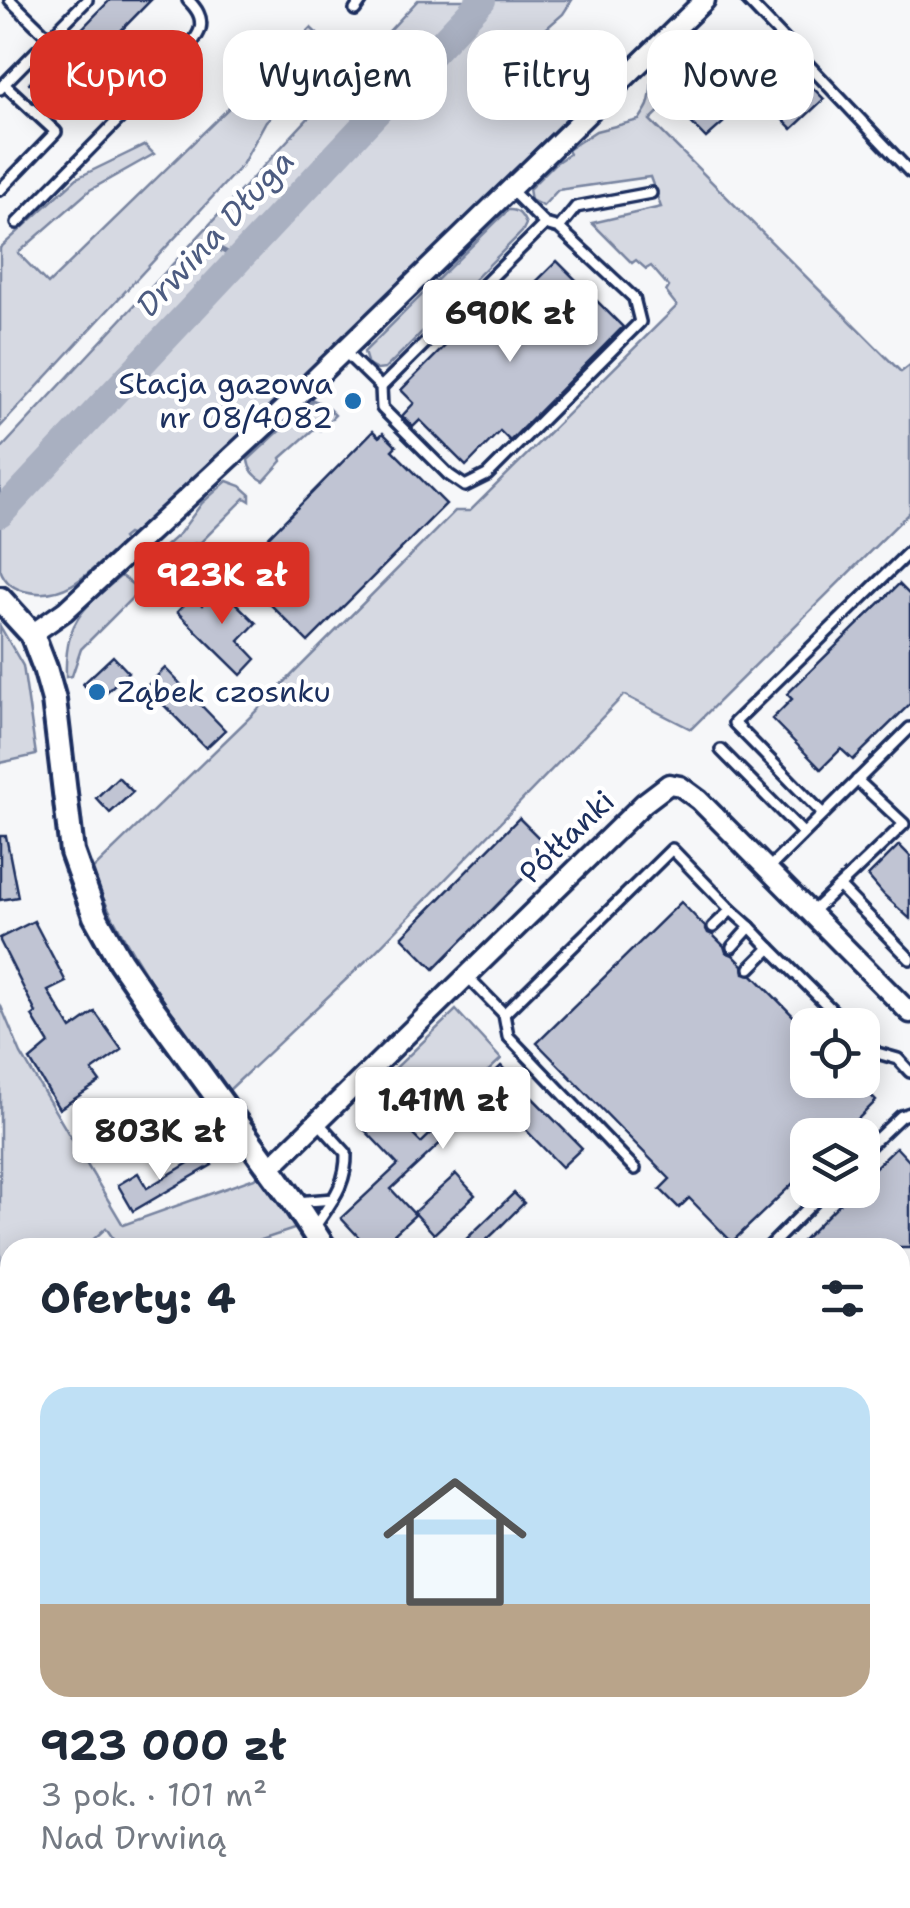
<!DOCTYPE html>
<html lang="pl">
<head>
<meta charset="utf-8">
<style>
	:root { --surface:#fff; --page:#f2f2f3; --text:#1f2937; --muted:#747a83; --line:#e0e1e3; --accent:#d93025 }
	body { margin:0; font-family:"Shantell Sans",sans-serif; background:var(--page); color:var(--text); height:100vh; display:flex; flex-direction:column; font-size:38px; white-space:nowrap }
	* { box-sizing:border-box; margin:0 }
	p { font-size:32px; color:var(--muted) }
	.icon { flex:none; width:55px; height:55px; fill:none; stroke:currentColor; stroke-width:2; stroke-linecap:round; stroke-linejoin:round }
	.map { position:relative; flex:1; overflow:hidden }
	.side { position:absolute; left:0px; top:1238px; width:910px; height:672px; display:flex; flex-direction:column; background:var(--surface); border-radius:30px 30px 0 0; box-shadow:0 5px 25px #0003 }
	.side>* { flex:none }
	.guide { position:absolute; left:30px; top:30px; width:850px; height:90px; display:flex; gap:20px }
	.controls { position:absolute; left:790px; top:1008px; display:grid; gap:20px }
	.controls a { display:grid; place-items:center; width:90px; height:90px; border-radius:20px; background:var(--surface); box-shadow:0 5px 25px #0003; font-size:50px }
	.price { position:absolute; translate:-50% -85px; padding:0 22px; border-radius:10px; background:#fff; color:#222; font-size:32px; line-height:65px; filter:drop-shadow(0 2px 5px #0008) }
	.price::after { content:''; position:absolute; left:50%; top:60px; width:30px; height:22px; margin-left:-15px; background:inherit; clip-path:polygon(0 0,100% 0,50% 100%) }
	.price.current { background:var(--accent); color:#fff }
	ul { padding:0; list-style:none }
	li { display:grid; align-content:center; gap:20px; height:530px; padding:0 40px }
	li+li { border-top:2px solid var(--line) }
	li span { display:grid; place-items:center; height:310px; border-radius:30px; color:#555 }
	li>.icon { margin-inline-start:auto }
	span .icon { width:180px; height:180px; fill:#fffc; stroke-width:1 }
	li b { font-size:42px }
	h2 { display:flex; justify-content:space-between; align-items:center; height:120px; padding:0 40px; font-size:42px }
	.tag { padding:0 35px; border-radius:30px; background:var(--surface); box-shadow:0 5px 25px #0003; font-size:35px; line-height:90px }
	.tag.current { background:var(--accent); color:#fff }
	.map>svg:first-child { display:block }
	.green { fill:#d6d9e2; stroke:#7884a0; stroke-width:2.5 }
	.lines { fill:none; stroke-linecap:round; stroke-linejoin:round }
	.stream { stroke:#707c99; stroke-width:5 }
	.river { stroke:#a9b0c1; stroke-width:28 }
	.building { fill:#c0c4d3; stroke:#1b2f5e; stroke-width:2.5 }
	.service-casing { stroke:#1b2f5e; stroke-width:16 }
	.minor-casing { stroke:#1b2f5e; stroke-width:25 }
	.tertiary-casing { stroke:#1b2f5e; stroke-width:30 }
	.service { stroke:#fff; stroke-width:9 }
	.minor { stroke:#fff; stroke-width:18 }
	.tertiary { stroke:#fff; stroke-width:22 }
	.poi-dot { fill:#1f6fb2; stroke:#fff; stroke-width:4 }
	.labels { text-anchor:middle; stroke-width:9; stroke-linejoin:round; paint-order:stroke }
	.poi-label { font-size:30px; fill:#1b2f5e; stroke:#fff; text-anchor:end }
	.street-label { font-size:30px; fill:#1b2f5e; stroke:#fff }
	.water-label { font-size:32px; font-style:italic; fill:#4d5c81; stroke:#fff }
</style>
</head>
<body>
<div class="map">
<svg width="910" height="1908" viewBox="0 0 910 1908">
	<rect width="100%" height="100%" fill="#f6f7f9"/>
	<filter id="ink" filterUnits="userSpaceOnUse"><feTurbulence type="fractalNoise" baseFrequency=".01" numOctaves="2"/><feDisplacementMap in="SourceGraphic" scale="20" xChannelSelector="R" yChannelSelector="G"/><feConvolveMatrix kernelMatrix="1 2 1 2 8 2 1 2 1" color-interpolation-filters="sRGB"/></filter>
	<g filter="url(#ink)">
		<g class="green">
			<path d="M418,0H572L563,14L533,40L578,84L599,78L602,83L332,351L132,536L127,534L122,538L124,541C94,566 71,600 29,592C15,590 5,583 0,569V450Z"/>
			<polygon points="311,28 337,53 266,121 242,165 0,427 0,248 77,178 145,145 154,154 90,190 18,253 48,284"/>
			<path d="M673,53L685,55L663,79L669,102L650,120L901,372L910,365V512L691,729L624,695L371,956L227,1092C177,1020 125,952 91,871L248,719L455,511H470L677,306L666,292L669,287L651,266L646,269L636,260L632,263L592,223L661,207L650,177L558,190L543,206L531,200L529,189L554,164L569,154L567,150L596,131L639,120C642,115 646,110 648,105C656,80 644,67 673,53Z"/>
			<path d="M508,210C518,209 522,215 526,224L522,232L385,369L377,370L368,365L364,352Z"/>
			<path d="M313,400L324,404L335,415L320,430L316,427L281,458L282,461L264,481C256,477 249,470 248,460Z"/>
			<polygon points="227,481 241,486 250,494 250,501 245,498 201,542 185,546 146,582 134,569 156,550 159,552 180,533 202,503"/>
			<path d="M121,576L140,590L81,649L72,676L66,677C64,622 82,609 121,576Z"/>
			<polygon points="0,626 23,666 36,755 0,763"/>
			<polygon points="0,1004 21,1054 123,1225 260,1176 297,1228 240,1247 119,1247 106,1228 85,1247 10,1248 10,1357 0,1331"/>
			<polygon points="456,1010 501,1059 426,1130 381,1082"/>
			<polygon points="10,1462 10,1900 176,1900 183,1908 0,1908 0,1465"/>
			<polygon points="900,1468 910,1478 910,1689 900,1695"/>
		</g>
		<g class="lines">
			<polyline class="stream" points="216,247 239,259"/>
			<polyline class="river" points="0,514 482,0"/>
		</g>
		<g class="building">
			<polygon points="110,0 151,0 99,53 124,78 118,84 111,86 109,94 84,68 50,104 29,83"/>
			<polygon points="680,79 723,123 706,138 674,105 681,98 671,88"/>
			<polygon points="813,88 824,99 792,129 782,119"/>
			<polygon points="557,261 623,327 510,441 500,431 466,466 420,420 413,427 402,416 414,403 401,390 468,323 481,336"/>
			<polygon points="373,431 379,437 383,433 396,446 392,450 446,504 308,642 236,570"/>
			<polygon points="899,584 910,595 910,704 853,760 841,749 821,769 772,719 792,699 787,694"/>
			<polygon points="219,587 256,623 239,641 256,659 241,675 177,612 193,596 202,605"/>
			<polygon points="113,656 128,672 98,700 83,684"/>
			<polygon points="165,668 225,730 206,748 146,687"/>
			<polygon points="118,777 133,792 110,813 96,798"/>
			<polygon points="519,818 551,850 434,969 402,937"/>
			<polygon points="0,836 6,836 18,897 0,900"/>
			<polygon points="899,845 910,856 910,919 884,895 868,876"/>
			<polygon points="681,902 705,927 708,933 713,935 724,946 726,952 733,955 743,965 744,973 753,975 808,1031 808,1080 856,1080 876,1101 842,1135 808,1135 808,1169 732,1242 689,1198 679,1208 660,1189 670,1179 537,1043"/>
			<polygon points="34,921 66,982 48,991 71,1029 95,1012 122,1050 92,1071 100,1082 59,1109 30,1060 49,1044 32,1016 36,1013 0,941 0,938"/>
			<polygon points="501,1066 582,1148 562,1167 492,1095 391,1189 415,1215 379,1248 369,1248 341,1218 398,1165 359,1124 381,1103 421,1143"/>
			<polygon points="104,1112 123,1146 101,1159 82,1125"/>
			<polygon points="896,1147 910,1162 910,1248 795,1248 853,1190 862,1190 862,1180"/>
			<polygon points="205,1153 212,1165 133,1211 118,1185 138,1173 147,1188"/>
			<polygon points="456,1174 475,1195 434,1234 414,1212"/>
			<polygon points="514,1193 524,1203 495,1232 478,1248 457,1248"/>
		</g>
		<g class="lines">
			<defs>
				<g id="service">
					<polyline points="10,0 49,38"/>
					<polyline points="747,0 910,172"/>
					<polyline points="355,10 362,0"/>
					<polyline points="4,84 87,0"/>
					<polyline points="0,89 4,84 56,132 0,190"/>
					<path d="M117,92L130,108C145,92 196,46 200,29C203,17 196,8 188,0"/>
					<polyline points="17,223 130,108"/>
					<polyline points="559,228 576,207 651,193"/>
					<polyline points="344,351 381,387 382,408 449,475 465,486 487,475 640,322 634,298 559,228 545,224 511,190"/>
					<polyline points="381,387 545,224"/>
					<polyline points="721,750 803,833"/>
					<polyline points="823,814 734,723 910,551"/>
					<polyline points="767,870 910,728"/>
					<polyline points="840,887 910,959"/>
					<polyline points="731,910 750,927 732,947"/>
					<polyline points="811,913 904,824 857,780"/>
					<polyline points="770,948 847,1025"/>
					<polyline points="750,968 770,948 750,927"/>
					<polyline points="467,976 504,1014 508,1036 635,1169"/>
					<polyline points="504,1014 672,849 731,910 713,927"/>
					<polyline points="862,1039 877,1053 862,1066"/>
					<polyline points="877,1053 898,1059 910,1072"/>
					<polyline points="862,1153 901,1116 910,1113"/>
					<polyline points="296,1202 333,1199"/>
					<path d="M314,1228C331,1202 347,1185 346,1153L317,1121"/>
					<polyline points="768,1248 826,1190"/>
					<polyline points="900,1442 910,1452"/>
					<polyline points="0,1454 10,1450"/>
					<polyline points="900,1780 902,1778 900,1759 910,1745"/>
					<polyline points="260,1900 265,1908"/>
					<polyline points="588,1900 594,1908"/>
					<polyline points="517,1908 523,1900"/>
				</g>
				<g id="minor">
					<polyline points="32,634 65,611 294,399 705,0"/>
					<polyline points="269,1169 644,803 669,784 680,786 699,800 910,1013"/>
					<polyline points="678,1908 685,1900"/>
				</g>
				<g id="tertiary">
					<polyline points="0,599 32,634 45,668 54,700 72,852 95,916 120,961 153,1009 294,1202 324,1248"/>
					<polyline points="741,1900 747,1908"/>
				</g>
			</defs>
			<use href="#service" class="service-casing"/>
			<use href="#minor" class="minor-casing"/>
			<use href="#tertiary" class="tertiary-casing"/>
			<use href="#service" class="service"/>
			<use href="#minor" class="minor"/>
			<use href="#tertiary" class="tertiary"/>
		</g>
	</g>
	<g class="poi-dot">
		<circle cx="353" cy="401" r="10"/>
		<circle cx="97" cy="692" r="10"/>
	</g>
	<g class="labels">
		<g class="poi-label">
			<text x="333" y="394">Stacja gazowa<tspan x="333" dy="34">nr 08/4082</tspan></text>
			<text x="117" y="702" text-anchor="start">Ząbek czosnku</text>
		</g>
		<g class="street-label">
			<text transform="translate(567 837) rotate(-44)" y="10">Półłanki</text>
		</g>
		<g class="water-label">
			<text transform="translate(215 233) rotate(-47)" y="11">Drwina Długa</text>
		</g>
	</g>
</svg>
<div class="controls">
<a><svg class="icon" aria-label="locate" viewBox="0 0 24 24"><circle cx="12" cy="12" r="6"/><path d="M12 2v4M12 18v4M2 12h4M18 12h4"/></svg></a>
<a><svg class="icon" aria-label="layers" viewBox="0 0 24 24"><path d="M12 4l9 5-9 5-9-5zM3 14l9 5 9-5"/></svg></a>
</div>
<b class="price" style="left:510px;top:365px">690K zł</b>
<b class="price current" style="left:222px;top:627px">923K zł</b>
<b class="price" style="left:443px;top:1152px">1.41M zł</b>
<b class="price" style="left:160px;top:1183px">803K zł</b>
<div class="guide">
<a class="tag current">Kupno</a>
<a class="tag">Wynajem</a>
<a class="tag">Filtry</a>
<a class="tag">Nowe</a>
</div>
<section class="side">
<h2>Oferty: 4<svg class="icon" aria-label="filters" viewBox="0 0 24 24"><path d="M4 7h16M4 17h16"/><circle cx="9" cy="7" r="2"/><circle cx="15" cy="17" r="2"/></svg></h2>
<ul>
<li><span style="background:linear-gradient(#bfe0f5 70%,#b9a48a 0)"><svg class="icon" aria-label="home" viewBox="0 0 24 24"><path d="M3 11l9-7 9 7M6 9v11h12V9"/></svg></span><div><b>923 000 zł</b><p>3 pok. · 101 m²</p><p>Nad Drwiną</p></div></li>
</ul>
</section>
</div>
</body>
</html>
